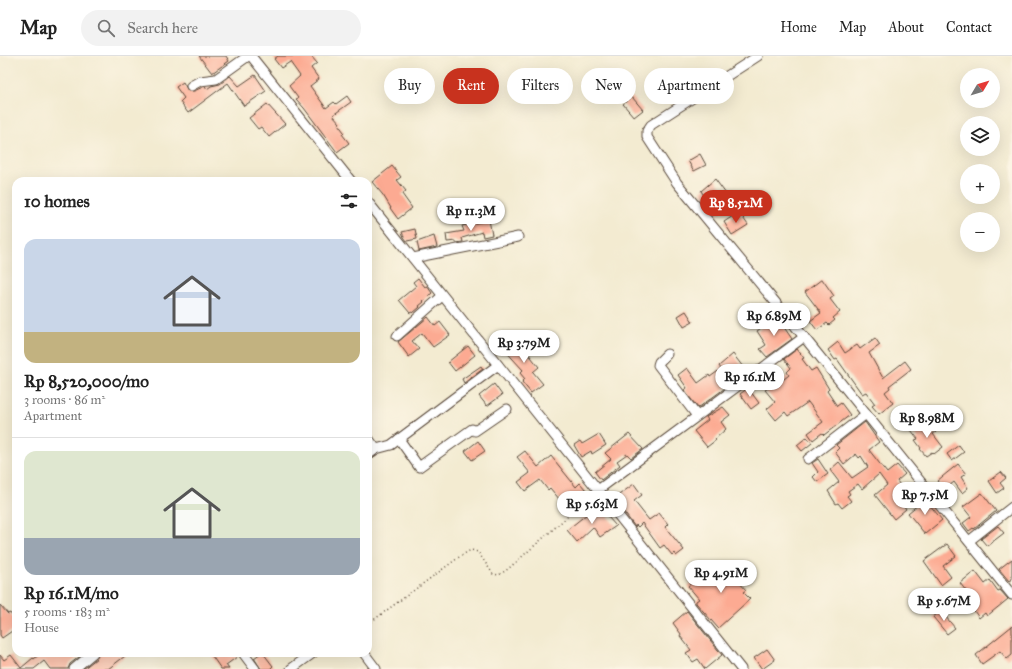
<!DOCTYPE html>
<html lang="en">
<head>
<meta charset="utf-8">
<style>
	:root { --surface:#fff; --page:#f2f2f2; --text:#222; --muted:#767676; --line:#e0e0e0; --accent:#c8321e }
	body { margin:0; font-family:"IM FELL Great Primer",serif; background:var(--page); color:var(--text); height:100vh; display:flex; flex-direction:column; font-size:15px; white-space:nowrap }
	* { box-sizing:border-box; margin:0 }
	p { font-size:13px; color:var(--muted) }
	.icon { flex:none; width:22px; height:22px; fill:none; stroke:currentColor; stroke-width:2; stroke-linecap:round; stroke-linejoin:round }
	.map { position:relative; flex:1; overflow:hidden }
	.details { position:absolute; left:12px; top:121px; width:360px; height:480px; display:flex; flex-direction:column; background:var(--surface); border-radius:12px; box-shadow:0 4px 16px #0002 }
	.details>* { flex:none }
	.banner { position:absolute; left:384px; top:12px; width:380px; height:36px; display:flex; gap:8px }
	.needle { width:26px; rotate:52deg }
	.buttons { position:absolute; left:960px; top:12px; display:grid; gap:8px }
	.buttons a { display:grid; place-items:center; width:40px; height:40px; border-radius:50%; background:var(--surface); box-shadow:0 4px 16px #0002; font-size:20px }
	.price { position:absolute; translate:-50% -34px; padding:0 9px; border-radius:14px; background:#fff; color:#222; font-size:13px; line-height:26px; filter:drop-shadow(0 1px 2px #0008) }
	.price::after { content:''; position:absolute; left:50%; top:24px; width:12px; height:9px; margin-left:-6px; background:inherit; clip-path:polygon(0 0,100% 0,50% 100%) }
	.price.current { background:var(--accent); color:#fff }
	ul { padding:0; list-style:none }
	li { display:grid; align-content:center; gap:8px; height:212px; padding:0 12px }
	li+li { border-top:1px solid var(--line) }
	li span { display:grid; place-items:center; height:124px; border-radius:12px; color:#555 }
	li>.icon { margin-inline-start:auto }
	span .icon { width:72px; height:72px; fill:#fffc; stroke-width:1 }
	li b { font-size:17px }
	h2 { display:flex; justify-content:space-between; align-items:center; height:48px; padding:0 12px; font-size:17px }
	.pill { padding:0 14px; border-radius:18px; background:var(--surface); box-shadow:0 4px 16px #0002; font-size:14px; line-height:36px }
	.pill.current { background:var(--accent); color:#fff }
	header { display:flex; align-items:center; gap:24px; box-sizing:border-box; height:56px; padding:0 20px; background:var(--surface); border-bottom:1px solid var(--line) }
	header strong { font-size:19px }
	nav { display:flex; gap:22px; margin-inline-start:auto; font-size:14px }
	.search { width:280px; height:36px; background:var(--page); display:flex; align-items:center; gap:10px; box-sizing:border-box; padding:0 14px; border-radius:22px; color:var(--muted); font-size:15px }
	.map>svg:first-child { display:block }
	.building { fill:#fcaa92 }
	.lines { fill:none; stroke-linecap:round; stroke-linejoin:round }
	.minor-casing { stroke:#574739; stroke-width:11 }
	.path { stroke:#574739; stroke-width:1.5; stroke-dasharray:1 3; stroke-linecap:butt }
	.minor { stroke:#fff; stroke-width:9 }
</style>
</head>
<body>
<header>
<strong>Map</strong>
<div class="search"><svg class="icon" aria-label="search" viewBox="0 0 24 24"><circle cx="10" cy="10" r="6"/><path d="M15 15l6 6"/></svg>Search here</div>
<nav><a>Home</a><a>Map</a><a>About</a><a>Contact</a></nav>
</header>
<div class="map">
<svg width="1012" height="613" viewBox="0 0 1012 613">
	<rect width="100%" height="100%" fill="#fcf5e5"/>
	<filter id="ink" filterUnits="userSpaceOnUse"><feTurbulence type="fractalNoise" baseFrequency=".025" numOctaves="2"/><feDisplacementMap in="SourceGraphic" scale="8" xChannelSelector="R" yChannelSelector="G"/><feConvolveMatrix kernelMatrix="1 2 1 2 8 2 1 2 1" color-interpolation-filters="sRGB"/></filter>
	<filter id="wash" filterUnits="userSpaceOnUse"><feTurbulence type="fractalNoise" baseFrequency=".012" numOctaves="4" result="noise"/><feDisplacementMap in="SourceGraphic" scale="16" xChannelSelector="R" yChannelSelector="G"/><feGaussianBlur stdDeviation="0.9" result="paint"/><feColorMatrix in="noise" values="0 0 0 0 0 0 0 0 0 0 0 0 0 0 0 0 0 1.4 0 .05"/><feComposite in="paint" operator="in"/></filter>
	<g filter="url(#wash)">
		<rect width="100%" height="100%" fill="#f3ebd1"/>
		<g id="blocks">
			<g class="building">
				<polygon points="199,0 226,0 229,5 212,17"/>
				<polygon points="278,0 311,0 317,7 311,12 319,23 310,30 326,52 334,46 336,48 347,40 351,46 333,59 340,67 338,68 344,76 342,78 349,87 337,96 304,52 296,43 298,42 289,30 300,20 290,6 281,12 274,3"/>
				<polygon points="255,19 266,35 244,50 228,27 188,57 180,46 184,42 176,31 183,26 188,35 194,35 205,30 207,33 211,30 220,28 230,20 239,30"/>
				<polygon points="660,22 673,39 668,43 654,27"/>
				<polygon points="632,41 643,54 634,61 623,48"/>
				<polygon points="267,48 285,68 269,81 261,71 258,73 249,62"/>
				<polygon points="700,98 706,109 694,115 688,105"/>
				<polygon points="392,110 401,121 397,124 406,135 402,138 412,152 398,163 390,152 391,152 383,139 372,126"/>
				<polygon points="715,123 732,146 717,159 701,135"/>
				<polygon points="739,156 748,169 732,179 724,166"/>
				<polygon points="489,164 492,179 483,181 482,176 462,182 463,186 456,187 456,185 447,186 446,178 464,175 462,170"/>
				<polygon points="415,173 417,183 407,185 404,181 402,176"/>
				<polygon points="434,180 437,191 419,195 417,186"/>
				<polygon points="418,222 425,231 427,230 432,237 423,245 424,246 419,250 420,251 413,257 412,256 410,257 399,244 416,230 413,226"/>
				<polygon points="822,223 834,240 830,243 840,256 833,262 835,264 829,269 827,267 817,274 810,265 821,257 805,236"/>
				<polygon points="686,255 693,266 684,271 678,260"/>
				<polygon points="428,261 435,270 440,266 450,279 433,291 422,277 412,285 419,293 409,301 398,286"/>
				<polygon points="777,261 792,283 767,301 760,293 766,289 757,275"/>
				<polygon points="511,282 518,290 524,285 530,294 527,296 539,311 533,316 543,328 531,337 522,326 525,323 520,317 523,314 501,290"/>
				<polygon points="875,282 880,289 869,297 883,322 905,305 911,313 889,330 890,332 885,336 893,347 879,358 872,350 875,348 866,336 862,338 837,303 835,304 828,294 838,286 845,297 857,289 860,293"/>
				<polygon points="468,290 475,299 455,315 448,306"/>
				<polygon points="797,293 804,302 802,303 811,315 816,312 829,333 827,335 837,350 841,347 850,359 824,379 822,377 813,384 808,377 823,366 808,346 788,360 785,356 776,364 767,353 775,346 765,334 770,331 765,324 772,319 778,328 789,319 787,316 791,312 784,303"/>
				<polygon points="733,298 747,316 698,352 684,334 687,332 678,319 687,312 698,327 709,319 710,321 721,313 719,310"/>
				<polygon points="481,310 483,313 464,327 462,323"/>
				<polygon points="494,328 502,339 487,350 479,340"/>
				<polygon points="748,332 759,347 751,353 740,338"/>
				<polygon points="723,351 730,359 721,366 726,373 715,383 716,384 707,391 694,375 708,364 706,361"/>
				<polygon points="865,366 879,386 869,394 887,417 897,409 905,418 897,425 906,437 898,442 906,453 894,463 875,439 887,429 879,418 862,433 858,428 848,435 850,438 847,440 851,445 842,452 838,447 836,448 828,435 839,426 830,414 839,406 852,422 868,411 861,400 859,402 856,398 844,408 835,396 839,392 836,389"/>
				<polygon points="922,366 925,370 929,366 936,376 933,378 943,391 934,398 932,396 926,400 920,393 921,392 915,384 918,383 911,374"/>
				<polygon points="599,378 606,389 592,398 591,395 581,401 574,389 580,385 582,388"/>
				<polygon points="629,378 643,393 631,402 627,398 617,405 620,409 601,424 595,416 611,403 605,397"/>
				<polygon points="807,381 812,387 802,395 797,389"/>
				<polygon points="478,385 485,395 472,404 465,395"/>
				<polygon points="959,389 964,396 952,405 947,398"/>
				<polygon points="525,395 538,411 551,400 576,431 580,427 586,434 581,439 585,444 566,459 561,453 565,450 550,432 548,434 540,424 525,435 518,426 530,417 517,401"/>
				<polygon points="818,403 828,418 817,426 813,421 818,416 812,407"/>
				<polygon points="958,408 966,418 961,421 968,432 962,437 954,426 944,434 937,425"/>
				<polygon points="1001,416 1006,422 1000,427 1004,432 997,437 989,425"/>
				<polygon points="634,428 642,439 634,445 649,464 659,457 668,468 665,471 684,494 676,500 674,497 672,499 664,489 660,492 642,467 638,471 636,469 635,471 623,455 625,453 616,441"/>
				<polygon points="982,437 996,455 974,473 973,472 969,475 963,467 971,461 963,451"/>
				<polygon points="925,443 942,464 925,478 908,457"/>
				<polygon points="600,452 616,470 600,481 593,471 577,486 567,474 587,458 589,461"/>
				<polygon points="998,470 1004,477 987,490 981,483"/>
				<polygon points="947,488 956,500 943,510 951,521 941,529 924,505"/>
				<polygon points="1012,503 1012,523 1009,525 999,513"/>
				<polygon points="736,505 747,519 739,526 746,534 743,536 750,543 718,572 696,547 696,545 699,543 688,530 707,514 716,524"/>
				<polygon points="975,515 985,528 990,524 998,535 1000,534 1008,543 987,560 985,557 979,562 972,552 975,550 968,540 969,539 960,527"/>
				<polygon points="0,549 8,558 10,557 16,565 16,581 12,575 2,582 0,579"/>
				<polygon points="687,555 722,599 705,613 698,603 693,606 686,597 691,594 680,580 681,578 673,567"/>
				<polygon points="941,555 955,572 947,578 933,561"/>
				<polygon points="1012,570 1012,599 1007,603 1000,595 982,608 976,599"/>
				<polygon points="767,593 775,604 762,613 754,602"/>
				<polygon points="41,597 84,597 70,608 68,613 50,613 44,605 34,613 0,613 0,599 4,604 11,599 21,612 33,602 34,603"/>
				<polygon points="99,597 129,597 108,613 83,613 97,602"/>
				<polygon points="216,597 234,597 237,601 226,609 229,613 221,613 212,600"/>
				<polygon points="261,597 263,597 273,610 270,613 261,613 254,602"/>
			</g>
		</g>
	</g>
	<g filter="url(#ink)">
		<use href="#blocks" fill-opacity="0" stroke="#574739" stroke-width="1"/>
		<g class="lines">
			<defs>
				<g id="minor">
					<polyline points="251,0 351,125"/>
					<polyline points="758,0 651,69 647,75 647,81 677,127 804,281 1012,539"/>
					<polyline points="191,30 200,25 216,23 248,0"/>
					<polyline points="368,146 741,613"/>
					<polyline points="413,202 518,181"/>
					<polyline points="397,280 442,240"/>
					<polyline points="667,298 659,306 658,309 697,360"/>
					<polyline points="368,382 376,393"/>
					<polyline points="399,383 419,411 472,373 475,375 507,353"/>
					<polyline points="368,399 376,393 391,389 498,309"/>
					<polyline points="808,403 866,358"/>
					<polyline points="598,434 804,281"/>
					<polyline points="969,485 1012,451"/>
					<polyline points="243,597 255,613"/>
					<polyline points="364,597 376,613"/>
					<polyline points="74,613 93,597"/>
					<polyline points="291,613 313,597"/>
				</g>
			</defs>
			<use href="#minor" class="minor-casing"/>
			<polyline class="path" points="368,568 462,499 471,494 478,496 493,518 499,519 508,513 592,439"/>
			<use href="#minor" class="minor"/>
		</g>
	</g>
</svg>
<div class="buttons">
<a><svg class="needle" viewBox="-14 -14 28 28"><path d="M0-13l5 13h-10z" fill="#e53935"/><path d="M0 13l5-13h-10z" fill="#767676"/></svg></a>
<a><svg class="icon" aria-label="layers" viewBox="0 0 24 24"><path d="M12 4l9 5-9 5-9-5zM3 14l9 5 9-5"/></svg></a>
<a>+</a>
<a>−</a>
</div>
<b class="price current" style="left:736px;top:168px">Rp 8.52M</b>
<b class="price" style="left:471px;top:176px">Rp 11.3M</b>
<b class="price" style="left:774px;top:281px">Rp 6.89M</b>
<b class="price" style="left:524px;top:308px">Rp 3.79M</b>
<b class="price" style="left:750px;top:342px">Rp 16.1M</b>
<b class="price" style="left:927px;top:383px">Rp 8.98M</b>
<b class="price" style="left:925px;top:460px">Rp 7.5M</b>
<b class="price" style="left:592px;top:469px">Rp 5.63M</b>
<b class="price" style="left:721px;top:538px">Rp 4.91M</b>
<b class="price" style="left:944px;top:566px">Rp 5.67M</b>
<div class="banner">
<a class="pill">Buy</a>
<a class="pill current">Rent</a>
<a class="pill">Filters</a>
<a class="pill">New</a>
<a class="pill">Apartment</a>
</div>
<section class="details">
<h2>10 homes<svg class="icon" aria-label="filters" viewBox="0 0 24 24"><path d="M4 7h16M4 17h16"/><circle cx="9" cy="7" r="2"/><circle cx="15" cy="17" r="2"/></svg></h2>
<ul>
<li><span style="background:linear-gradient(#c9d6e8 75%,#c2b280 0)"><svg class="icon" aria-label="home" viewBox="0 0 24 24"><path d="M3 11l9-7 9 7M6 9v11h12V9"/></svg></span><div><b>Rp 8,520,000/mo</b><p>3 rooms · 86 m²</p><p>Apartment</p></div></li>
<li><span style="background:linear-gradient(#dfe7d0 70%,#9aa5b1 0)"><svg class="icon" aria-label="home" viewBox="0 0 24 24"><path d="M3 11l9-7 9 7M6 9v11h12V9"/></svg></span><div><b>Rp 16.1M/mo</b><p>5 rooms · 183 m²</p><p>House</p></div></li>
</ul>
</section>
</div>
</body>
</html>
